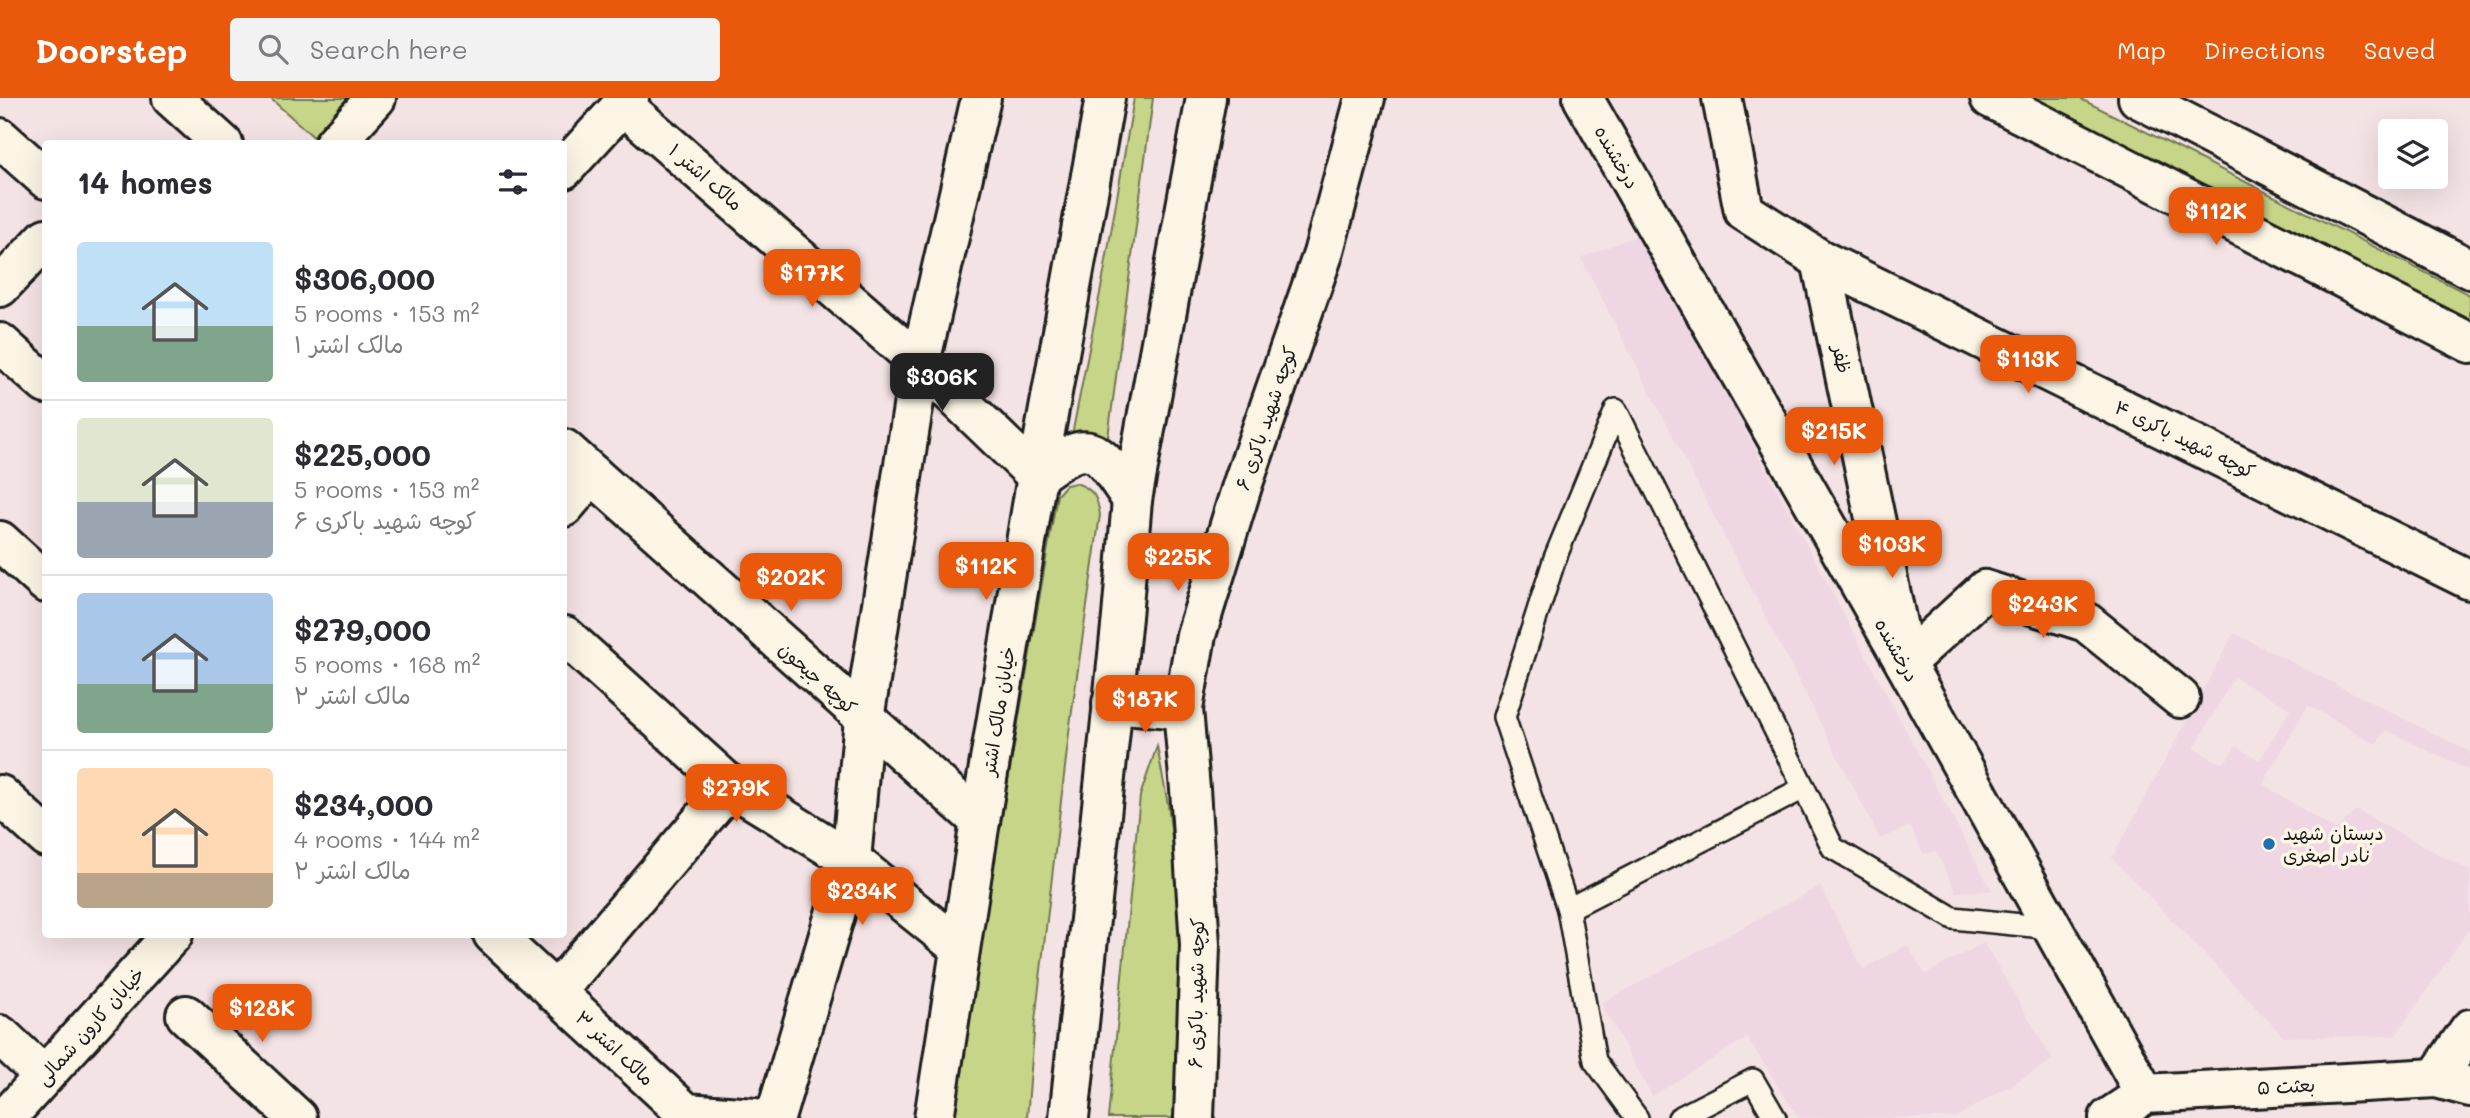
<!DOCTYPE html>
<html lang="en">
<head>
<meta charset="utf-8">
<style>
	:root { --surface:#fff; --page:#f2f2f3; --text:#2b2b33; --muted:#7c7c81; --line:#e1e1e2; --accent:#ea580c }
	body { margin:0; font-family:Mali,"Playpen Sans Arabic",sans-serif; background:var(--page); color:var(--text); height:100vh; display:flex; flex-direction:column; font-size:26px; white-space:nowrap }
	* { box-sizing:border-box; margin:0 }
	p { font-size:23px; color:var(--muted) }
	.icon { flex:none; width:38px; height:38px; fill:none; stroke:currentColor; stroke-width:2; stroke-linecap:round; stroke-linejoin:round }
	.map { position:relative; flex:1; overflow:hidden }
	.panel { position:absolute; left:42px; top:42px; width:525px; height:798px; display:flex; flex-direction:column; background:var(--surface); border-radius:7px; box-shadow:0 7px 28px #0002 }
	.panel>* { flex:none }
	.buttons { position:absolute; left:2378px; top:21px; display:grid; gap:14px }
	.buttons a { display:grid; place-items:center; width:70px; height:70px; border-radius:7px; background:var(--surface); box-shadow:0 7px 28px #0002; font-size:35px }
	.price { position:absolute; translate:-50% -60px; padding:0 16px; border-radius:14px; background:var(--accent); color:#fff; font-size:23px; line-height:46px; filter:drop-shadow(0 2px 4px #0008) }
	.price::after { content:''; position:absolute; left:50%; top:42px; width:21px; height:16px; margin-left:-10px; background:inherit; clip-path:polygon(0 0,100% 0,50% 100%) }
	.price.current { background:#222; color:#fff }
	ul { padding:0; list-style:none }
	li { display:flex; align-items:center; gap:21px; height:175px; padding:0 35px }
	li+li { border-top:2px solid var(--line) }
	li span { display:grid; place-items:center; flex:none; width:196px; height:140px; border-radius:7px; color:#555 }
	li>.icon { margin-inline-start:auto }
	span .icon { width:84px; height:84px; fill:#fffc; stroke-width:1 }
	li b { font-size:30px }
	h2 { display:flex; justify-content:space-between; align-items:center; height:84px; padding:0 35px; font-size:30px }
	header { display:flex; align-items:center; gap:42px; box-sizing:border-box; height:98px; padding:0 35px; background:var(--accent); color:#fff }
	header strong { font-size:33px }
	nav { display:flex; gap:38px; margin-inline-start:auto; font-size:24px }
	.search { width:490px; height:63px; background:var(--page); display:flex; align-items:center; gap:18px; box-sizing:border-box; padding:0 24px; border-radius:7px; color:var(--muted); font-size:26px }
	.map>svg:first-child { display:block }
	.built { fill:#efd6e3; fill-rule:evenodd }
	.green { fill:#c7d588; stroke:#727852; stroke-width:2 }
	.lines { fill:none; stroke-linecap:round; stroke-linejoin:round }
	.lane-casing { stroke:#1c1c1c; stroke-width:26 }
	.street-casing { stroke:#1c1c1c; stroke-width:44 }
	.secondary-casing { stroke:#1c1c1c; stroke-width:44 }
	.lane { stroke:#fcf5e5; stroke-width:21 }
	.street { stroke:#fcf5e5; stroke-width:38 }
	.secondary { stroke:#fcf5e5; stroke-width:38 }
	.poi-dot { fill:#1f6fb2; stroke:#fcf5e5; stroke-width:2.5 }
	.labels { text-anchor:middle; stroke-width:7; stroke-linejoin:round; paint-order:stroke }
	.street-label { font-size:19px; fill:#1c1c1c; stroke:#fcf5e5 }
	.poi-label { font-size:19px; fill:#1c1c1c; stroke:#fcf5e5; text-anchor:start }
</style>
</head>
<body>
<header>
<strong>Doorstep</strong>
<div class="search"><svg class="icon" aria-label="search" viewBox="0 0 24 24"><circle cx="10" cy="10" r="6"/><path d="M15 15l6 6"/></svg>Search here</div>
<nav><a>Map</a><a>Directions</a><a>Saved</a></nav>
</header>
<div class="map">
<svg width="2470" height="1020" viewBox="0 0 2470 1020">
	<rect width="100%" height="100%" fill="#f4e3e4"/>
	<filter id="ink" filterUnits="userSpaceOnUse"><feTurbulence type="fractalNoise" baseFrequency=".0143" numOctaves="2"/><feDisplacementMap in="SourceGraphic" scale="14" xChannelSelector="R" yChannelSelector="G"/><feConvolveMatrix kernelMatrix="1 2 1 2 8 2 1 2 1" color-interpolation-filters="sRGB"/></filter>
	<g filter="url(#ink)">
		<g class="built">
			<polygon points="1640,136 1992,793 1956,794 1936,753 1923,756 1910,728 1880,741 1581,160"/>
			<path d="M2234,535L2470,654V673L2386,632L2376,646L2308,607L2263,686L2336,732L2356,712L2470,773V830L2395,938L2284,939L2112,760ZM2234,579L2290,611L2260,662L2236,649L2223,666L2194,651Z"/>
			<polygon points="1820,788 1863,871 1907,847 1925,876 1984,845 2053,962 1955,1020 1799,1020 1747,940 1652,998 1601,905"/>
		</g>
		<g class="green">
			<polygon points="270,0 355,0 317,42"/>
			<polygon points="1134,0 1153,0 1107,347 1072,337 1104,175"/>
			<polygon points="2033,0 2079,0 2470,197 2470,228"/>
			<path d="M1076,385C1094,392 1097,398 1100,417L1070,627L1035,923L1027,1020H946L1002,718L1057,397L1066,387Z"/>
			<polygon points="1157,648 1168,707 1188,869 1182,1020 1108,1020 1140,698"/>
		</g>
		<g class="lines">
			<defs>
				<g id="lane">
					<polyline points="1804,690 1568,811 1504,619 1555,460 1616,312 1804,690 1833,750 1953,820 2052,830"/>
					<polyline points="1568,811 1595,963 1637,1020"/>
					<polyline points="1679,1020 1753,982 1775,1020"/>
				</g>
				<g id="street">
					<polyline points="172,0 223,46"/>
					<polyline points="1583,0 1905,565 2145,996"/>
					<polyline points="1722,0 1744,113 1821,162 2470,482"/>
					<polyline points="623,7 920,265 1037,378"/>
					<polyline points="0,40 46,81"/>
					<polyline points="334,46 376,0"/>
					<polyline points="564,71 629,0"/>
					<polyline points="1821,162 1898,530"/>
					<polyline points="0,189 46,140"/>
					<polyline points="0,245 46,286"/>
					<polyline points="564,351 980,723"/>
					<polyline points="0,443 46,485"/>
					<polyline points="565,538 731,688 851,762 960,850"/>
					<polyline points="1905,565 1985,492 2086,524 2180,600"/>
					<polyline points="0,697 46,739"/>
					<polyline points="493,836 686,1015 755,1020"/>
					<polyline points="555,895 731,688"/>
					<polyline points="186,917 297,1020"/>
					<polyline points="0,937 44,978"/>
					<polyline points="2436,980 2470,931"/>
					<polyline points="775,1020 851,762 864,621 920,265 981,0"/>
					<polyline points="1194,1020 1200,847 1190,691 1183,611 1196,537 1242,388 1323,156 1365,0"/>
					<polyline points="2109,1020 2145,996 2436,980 2470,989"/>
				</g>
				<g id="secondary">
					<polyline points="1990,0 2470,245"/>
					<polyline points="2138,0 2470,171"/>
					<path d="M1037,378C1092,336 1097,350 1132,402"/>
					<polyline points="564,409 592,376"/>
					<polyline points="1112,605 1183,611"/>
					<polyline points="6,1020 173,836"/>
					<polyline points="934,1020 980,723 1037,378 1105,0"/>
					<polyline points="1069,1020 1122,519 1132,402 1206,0"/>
				</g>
			</defs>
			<use href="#lane" class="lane-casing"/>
			<use href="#street" class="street-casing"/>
			<use href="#secondary" class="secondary-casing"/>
			<use href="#lane" class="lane"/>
			<use href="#street" class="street"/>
			<use href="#secondary" class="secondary"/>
		</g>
	</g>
	<circle class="poi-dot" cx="2269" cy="746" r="7"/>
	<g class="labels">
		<g class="street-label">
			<text transform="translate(1617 59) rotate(60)" y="7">درخشنده</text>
			<text transform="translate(706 79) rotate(41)" y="7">مالک اشتر ۱</text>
			<text transform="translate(1842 261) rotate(78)" y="7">ظفر</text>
			<text transform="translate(1266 320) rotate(-71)" y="7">کوچه شهید باکری ۶</text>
			<text transform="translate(2185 341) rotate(26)" y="7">کوچه شهید باکری ۴</text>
			<text transform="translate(1897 552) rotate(61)" y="7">درخشنده</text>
			<text transform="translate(818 580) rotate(42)" y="7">کوچه جیحون</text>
			<text transform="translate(998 613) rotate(-81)" y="7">خیابان مالک اشتر</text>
			<text transform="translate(1196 895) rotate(-89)" y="7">کوچه شهید باکری ۶</text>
			<text transform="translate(90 928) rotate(-48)" y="7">خیابان کارون شمالی</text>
			<text transform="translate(615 950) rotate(43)" y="7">مالک اشتر ۳</text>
			<text transform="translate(2286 988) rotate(-3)" y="7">بعثت ۵</text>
		</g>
		<g class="poi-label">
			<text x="2283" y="742">دبستان شهید<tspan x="2283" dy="22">نادر اصغری</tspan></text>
		</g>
	</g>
</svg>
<div class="buttons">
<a><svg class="icon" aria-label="layers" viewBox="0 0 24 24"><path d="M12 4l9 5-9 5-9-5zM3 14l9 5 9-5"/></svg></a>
</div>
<b class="price" style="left:2216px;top:149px">$112K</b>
<b class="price" style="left:812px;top:211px">$177K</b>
<b class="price" style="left:2028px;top:297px">$113K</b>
<b class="price current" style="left:942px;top:315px">$306K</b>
<b class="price" style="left:1834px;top:369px">$215K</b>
<b class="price" style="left:1892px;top:482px">$103K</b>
<b class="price" style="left:1178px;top:495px">$225K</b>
<b class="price" style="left:986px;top:504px">$112K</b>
<b class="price" style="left:791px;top:515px">$202K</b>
<b class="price" style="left:2043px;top:542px">$243K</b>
<b class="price" style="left:1145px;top:637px">$187K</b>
<b class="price" style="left:736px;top:726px">$279K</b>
<b class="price" style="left:862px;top:829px">$234K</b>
<b class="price" style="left:262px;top:946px">$128K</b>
<section class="panel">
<h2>14 homes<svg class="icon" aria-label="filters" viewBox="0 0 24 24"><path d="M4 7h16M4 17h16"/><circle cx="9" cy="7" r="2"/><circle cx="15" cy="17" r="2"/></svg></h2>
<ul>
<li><span style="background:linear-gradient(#bfe0f5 60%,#7fa58c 0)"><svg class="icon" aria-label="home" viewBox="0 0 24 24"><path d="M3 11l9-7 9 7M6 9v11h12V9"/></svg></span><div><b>$306,000</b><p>5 rooms · 153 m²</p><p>مالک اشتر ۱</p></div></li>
<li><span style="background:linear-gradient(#dfe7d0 60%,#9aa5b1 0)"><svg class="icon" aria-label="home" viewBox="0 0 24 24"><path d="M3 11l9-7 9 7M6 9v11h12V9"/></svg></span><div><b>$225,000</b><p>5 rooms · 153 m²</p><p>کوچه شهید باکری ۶</p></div></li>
<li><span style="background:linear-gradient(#a9c7e8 65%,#7fa58c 0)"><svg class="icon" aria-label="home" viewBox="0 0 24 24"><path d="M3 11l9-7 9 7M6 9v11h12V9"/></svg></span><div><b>$279,000</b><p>5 rooms · 168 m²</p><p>مالک اشتر ۲</p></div></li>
<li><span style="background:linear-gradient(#ffd9b3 75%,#b9a48a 0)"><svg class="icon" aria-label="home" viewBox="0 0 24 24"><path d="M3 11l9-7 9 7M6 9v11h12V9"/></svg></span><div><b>$234,000</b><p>4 rooms · 144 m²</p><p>مالک اشتر ۲</p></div></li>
</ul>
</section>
</div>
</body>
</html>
